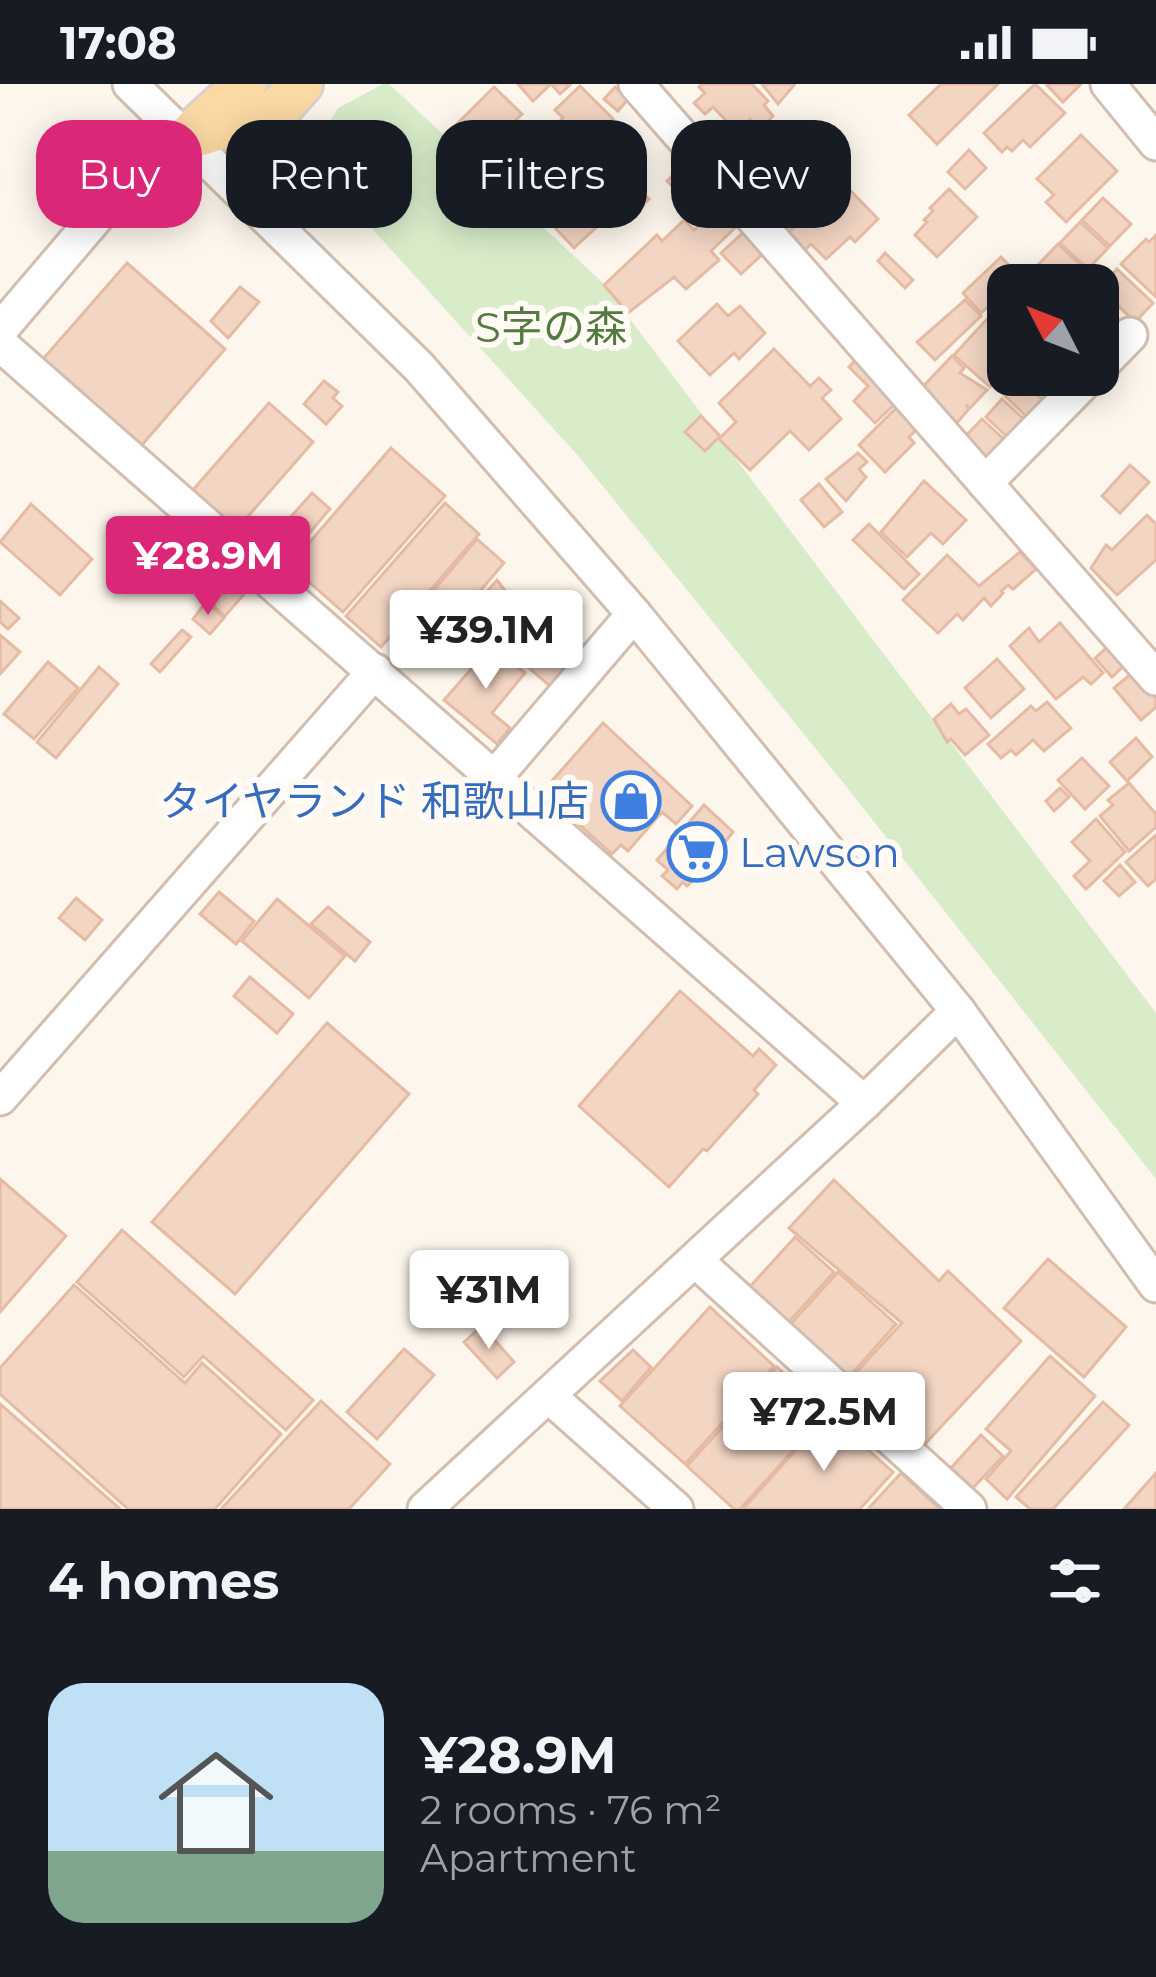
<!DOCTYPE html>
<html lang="en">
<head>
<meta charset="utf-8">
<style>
	:root { --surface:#171b24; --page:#242831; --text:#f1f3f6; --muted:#9ea1a6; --accent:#db2777 }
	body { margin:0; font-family:Montserrat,"Noto Sans JP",sans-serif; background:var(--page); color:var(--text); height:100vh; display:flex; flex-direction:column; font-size:45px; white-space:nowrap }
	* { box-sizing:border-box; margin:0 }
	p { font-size:39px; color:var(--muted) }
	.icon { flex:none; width:66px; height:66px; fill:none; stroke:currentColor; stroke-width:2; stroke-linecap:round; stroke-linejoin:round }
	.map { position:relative; height:1425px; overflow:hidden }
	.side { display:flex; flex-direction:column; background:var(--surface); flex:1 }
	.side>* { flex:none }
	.top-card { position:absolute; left:36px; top:36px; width:1086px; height:108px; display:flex; gap:24px }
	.needle { width:78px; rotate:312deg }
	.fabs { position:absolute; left:987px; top:180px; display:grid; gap:24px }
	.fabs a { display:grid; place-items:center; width:132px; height:132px; border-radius:24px; background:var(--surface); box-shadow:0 6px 30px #0003; font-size:60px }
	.price { position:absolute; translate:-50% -102px; padding:0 27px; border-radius:12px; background:#fff; color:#222; font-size:39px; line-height:78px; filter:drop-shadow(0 3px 6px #0008) }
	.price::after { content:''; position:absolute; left:50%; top:72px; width:36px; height:27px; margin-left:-18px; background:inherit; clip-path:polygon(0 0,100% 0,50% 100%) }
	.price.active { background:var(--accent); color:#fff }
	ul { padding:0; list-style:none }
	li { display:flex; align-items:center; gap:36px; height:300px; padding:0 48px }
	li span { display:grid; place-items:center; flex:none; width:336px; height:240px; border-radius:36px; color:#555 }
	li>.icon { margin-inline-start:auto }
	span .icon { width:144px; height:144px; fill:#fffc; stroke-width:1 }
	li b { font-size:51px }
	h2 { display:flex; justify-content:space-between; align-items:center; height:144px; padding:0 48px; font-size:51px }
	.chip { padding:0 42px; border-radius:36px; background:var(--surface); box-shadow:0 6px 30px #0003; font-size:42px; line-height:108px }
	.chip.active { background:var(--accent); color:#fff }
	.status { display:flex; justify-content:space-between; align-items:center; height:84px; padding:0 60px; background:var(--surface); direction:ltr }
	.status svg { height:33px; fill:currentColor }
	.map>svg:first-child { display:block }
	.green { fill:#d8ecc9 }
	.building { fill:#f3d5c3; stroke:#e6bba3; stroke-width:3 }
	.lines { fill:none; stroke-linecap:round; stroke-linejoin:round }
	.minor-casing { stroke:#d1beb0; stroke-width:39 }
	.major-casing { stroke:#dad1cd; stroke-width:48 }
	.minor { stroke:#fff; stroke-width:33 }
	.major { stroke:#fbd9a5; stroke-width:42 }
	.labels { text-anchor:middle; stroke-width:12; stroke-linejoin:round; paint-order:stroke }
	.park-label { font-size:42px; fill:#537a41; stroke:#fffaf3 }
	.shop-label { font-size:42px; fill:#366cbe; stroke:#fffaf3; text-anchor:end }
</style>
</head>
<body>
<div class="status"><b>17:08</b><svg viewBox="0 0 49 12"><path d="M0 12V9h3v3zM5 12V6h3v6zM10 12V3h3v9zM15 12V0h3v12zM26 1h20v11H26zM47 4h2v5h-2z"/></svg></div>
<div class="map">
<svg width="1156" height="1425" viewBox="0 0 1156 1425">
	<rect width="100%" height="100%" fill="#fdf6ec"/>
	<polygon class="green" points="383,0 389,0 601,197 1156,929 1156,1095 845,701 580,374 308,74 338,24"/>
	<g class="building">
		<polygon points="518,0 571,0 560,10 551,0 533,17"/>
		<polygon points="702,0 752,0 768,17 764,21 773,32 760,45 750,35 737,48 713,23 705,30 694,19 705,9 699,3"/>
		<polygon points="762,0 795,0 778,20"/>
		<polygon points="941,0 998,0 937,60 909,31"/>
		<polygon points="1035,0 1065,29 1030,63 1023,56 1012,67 1007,63 1002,68 984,49"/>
		<polygon points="1046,0 1081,0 1063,18"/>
		<polygon points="580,2 613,35 574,72 549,47 563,34 555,26"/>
		<polygon points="494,3 522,30 481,70 454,43"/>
		<polygon points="615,3 628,15 618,27 604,15"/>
		<polygon points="532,42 561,70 521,110 498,88 510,76 504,70"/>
		<polygon points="1081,51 1117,87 1066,138 1046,118 1054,111 1037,95"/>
		<polygon points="597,65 649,115 624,139 613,128 574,164 531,118 554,96 562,104"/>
		<polygon points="789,65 809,84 778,116 758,96"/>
		<polygon points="969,66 986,84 965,105 948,88"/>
		<polygon points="828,77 845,94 788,149 767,126 798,96 802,100"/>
		<polygon points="682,82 700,100 686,115 667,97"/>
		<polygon points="492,95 515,120 500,135 476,109"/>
		<polygon points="842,98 878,135 855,158 850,153 826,175 811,160 805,166 788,149"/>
		<polygon points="949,105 977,133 937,173 915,151 927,138 924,136 933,127 930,124"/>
		<polygon points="1103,114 1131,140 1110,162 1082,136"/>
		<polygon points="720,122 738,141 711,167 719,176 686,205 674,193 628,229 604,201 657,151 662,157 684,136 694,146"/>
		<polygon points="1080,138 1108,164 1088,185 1060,159"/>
		<polygon points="750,142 770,163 741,190 721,169"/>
		<polygon points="1156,151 1156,213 1121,180 1146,155 1149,158"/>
		<polygon points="1058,160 1086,186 1072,201 1057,201 1037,182"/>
		<polygon points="885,169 913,196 905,204 878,177"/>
		<polygon points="1001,173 1020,192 981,229 963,209"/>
		<polygon points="127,179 225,265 141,362 43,275"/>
		<polygon points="1117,185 1153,219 1135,238 1100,204"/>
		<polygon points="240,203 259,218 228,254 211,237"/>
		<polygon points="965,216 981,232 935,276 917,258"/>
		<polygon points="1098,216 1118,235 1110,244 1117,250 1098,264"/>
		<polygon points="717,220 728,232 740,222 765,249 739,275 734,269 710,291 678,257"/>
		<polygon points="988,234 1001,245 997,250 1008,260 1008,285 1003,282 1005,286 990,303 954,271"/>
		<polygon points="774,265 810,302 819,294 831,306 822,314 841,335 809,366 790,347 750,386 719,355 736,338 719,319"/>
		<polygon points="952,272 964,284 960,289 987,306 970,324 966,321 969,325 953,343 917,309"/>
		<polygon points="859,273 901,314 875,339 854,317 868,302 849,283"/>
		<polygon points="1024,291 1060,291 1072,302 1063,311 1052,301 1044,310"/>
		<polygon points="1021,295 1044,317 1028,334 1005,312"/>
		<polygon points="324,297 338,308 333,314 342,322 326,340 304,320"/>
		<polygon points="1002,315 1028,339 1017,362 986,333"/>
		<polygon points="269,319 313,358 236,446 192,407"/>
		<polygon points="899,321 921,341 909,353 914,359 885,388 859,361"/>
		<polygon points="701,332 720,352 705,367 685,348"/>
		<polygon points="982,335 1008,359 984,384 958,360"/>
		<polygon points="391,364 445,412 343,528 290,481"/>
		<polygon points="858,369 867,378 859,385 866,393 846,417 826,395"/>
		<polygon points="1130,381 1149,398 1120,429 1102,412"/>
		<polygon points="924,397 966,436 943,460 931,449 907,473 881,448"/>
		<polygon points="819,400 842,428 824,443 801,416"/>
		<polygon points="312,409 330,425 298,462 280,445"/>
		<polygon points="445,419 479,450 381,563 346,532"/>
		<polygon points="31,420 92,475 60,511 0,458"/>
		<polygon points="1147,431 1156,440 1156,476 1117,511 1091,484 1106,461 1112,466"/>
		<polygon points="869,440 919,490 904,505 853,456"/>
		<polygon points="477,455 504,479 430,566 403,543"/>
		<polygon points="1020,468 1036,485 1013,505 1008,501 1001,507 991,495"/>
		<polygon points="1020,468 1036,485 1013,505 1008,501 1001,507 1003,509 991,522 984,514 963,536 957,530 938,549 903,516 947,471 979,502"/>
		<polygon points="228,493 246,508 225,532 208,517"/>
		<polygon points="497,496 548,564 570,583 551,603 467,530"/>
		<polygon points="0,517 19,534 8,545 0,538"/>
		<polygon points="206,518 224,534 210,550 193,535"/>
		<polygon points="463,530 494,557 477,577 446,549"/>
		<polygon points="1060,539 1103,589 1091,600 1083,593 1056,615 1010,562 1029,544 1039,558"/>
		<polygon points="182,546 191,553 160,588 151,580"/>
		<polygon points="0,551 20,568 0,590"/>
		<polygon points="1115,556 1132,574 1112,593 1095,574"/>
		<polygon points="492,561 525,589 492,629 510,644 497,660 444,616"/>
		<polygon points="997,575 1024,605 991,634 965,604"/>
		<polygon points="48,578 78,604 34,655 4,630"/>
		<polygon points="99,583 118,600 56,674 37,658"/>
		<polygon points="1138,584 1156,605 1156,623 1141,636 1114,604"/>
		<polygon points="1047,618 1071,644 1044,667 1033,656 1016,671 1011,666 1001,674 988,660 1031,622 1036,627"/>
		<polygon points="951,620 959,630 966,625 989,651 965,671 951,655 947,658 934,635"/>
		<polygon points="603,639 692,722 676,740 662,728 628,767 621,761 612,770 573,735 581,726 551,698"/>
		<polygon points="1136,654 1152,673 1127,697 1110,678"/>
		<polygon points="1082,674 1109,702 1085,725 1058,696"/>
		<polygon points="1129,699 1156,730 1156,743 1129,767 1100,732 1113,721 1108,716"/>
		<polygon points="1060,704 1069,713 1054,727 1046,717"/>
		<polygon points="704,721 733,748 700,790 687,802 683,798 677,805 662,792 668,786 657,776"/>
		<polygon points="1096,735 1125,768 1086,805 1074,792 1090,777 1072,758"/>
		<polygon points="1156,751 1156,795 1148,802 1126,778"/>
		<polygon points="1120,781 1135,798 1119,812 1104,797"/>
		<polygon points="219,808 254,837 236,860 200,830"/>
		<polygon points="76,814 102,836 85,856 59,834"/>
		<polygon points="277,815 345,872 309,914 242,857"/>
		<polygon points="328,823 370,858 355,877 311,840"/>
		<polygon points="250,893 293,930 277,949 234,912"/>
		<polygon points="680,907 753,972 759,965 776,981 754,1006 758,1010 707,1067 703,1065 669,1103 579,1022"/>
		<polygon points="327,939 409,1010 235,1210 152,1138"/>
		<polygon points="0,1095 66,1152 0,1228"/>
		<polygon points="834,1096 939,1197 948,1187 1021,1257 922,1363 851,1294 902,1239 789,1144"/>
		<polygon points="122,1146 313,1316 286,1346 203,1272 184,1293 77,1198"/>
		<polygon points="795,1153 834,1188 787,1240 748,1205"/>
		<polygon points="1048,1175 1126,1243 1084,1293 1004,1224"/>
		<polygon points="838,1188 896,1240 848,1294 789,1242"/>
		<polygon points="74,1201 185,1299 202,1279 281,1350 215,1425 128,1425 0,1310 0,1284"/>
		<polygon points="710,1223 774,1282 685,1380 620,1322"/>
		<polygon points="482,1242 514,1278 497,1294 464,1258"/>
		<polygon points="404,1265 434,1291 377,1355 347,1328"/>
		<polygon points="633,1266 651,1283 622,1317 600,1297"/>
		<polygon points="1050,1272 1095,1312 1007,1415 986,1395 1011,1367 986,1345"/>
		<polygon points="777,1283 827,1329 740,1425 734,1425 687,1382"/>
		<polygon points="321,1317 390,1380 349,1425 221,1425"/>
		<polygon points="1103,1318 1129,1341 1053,1425 1030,1425 1016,1413"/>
		<polygon points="0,1320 119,1424 120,1425 0,1425"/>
		<polygon points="828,1330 893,1388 860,1425 743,1425"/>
		<polygon points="981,1351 1003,1372 973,1404 951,1384"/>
		<polygon points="901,1389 940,1425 868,1425"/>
		<polygon points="1156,1389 1156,1425 1124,1425"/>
	</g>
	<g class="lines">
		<defs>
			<g id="minor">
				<polyline points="130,0 419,283 634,530 958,927 1156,1201"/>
				<polyline points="636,0 1156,594"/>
				<polyline points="1108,0 1156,59"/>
				<polyline points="0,246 139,83 186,54"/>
				<polyline points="0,260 864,1019"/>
				<polyline points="1098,284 1130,251"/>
				<polyline points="985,399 1091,291"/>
				<polyline points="495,693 634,530"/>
				<polyline points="0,1014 375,587"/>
				<polyline points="695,1176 969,1425"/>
				<polyline points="549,1312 676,1425"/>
				<polyline points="425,1425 864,1019 958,927"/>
			</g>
			<g id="major">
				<polyline points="196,45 245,0"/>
				<polyline points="186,54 276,28 301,0"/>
			</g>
		</defs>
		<use href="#minor" class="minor-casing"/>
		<use href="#major" class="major-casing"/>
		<use href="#minor" class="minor"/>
		<use href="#major" class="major"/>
	</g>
	<defs>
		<symbol id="shop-ring" viewBox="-11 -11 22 22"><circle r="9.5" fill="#fffaf3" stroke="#3f7fe0" stroke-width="1.5"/><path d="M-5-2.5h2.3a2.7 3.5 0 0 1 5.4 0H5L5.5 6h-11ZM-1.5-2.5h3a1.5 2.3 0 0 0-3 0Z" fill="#3f7fe0"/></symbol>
		<symbol id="supermarket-ring" viewBox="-11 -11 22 22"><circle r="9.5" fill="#fffaf3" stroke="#3f7fe0" stroke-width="1.5"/><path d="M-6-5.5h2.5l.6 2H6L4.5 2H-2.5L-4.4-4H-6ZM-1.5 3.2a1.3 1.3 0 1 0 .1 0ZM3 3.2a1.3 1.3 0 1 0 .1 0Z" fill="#3f7fe0"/></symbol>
	</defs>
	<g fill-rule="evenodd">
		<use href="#shop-ring" x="598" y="684" width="66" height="66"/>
		<use href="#supermarket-ring" x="664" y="735" width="66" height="66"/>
	</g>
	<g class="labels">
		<g class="park-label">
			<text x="551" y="258">S字の森</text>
		</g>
		<g class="shop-label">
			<text x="589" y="732">タイヤランド 和歌山店</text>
			<text x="739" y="783" text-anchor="start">Lawson</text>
		</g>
	</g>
</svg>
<div class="fabs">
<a><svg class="needle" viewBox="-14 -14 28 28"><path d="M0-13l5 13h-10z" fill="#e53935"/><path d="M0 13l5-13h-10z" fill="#9ea1a6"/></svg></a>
</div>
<b class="price active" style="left:208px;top:534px">¥28.9M</b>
<b class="price" style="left:486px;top:608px">¥39.1M</b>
<b class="price" style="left:489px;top:1268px">¥31M</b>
<b class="price" style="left:824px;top:1390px">¥72.5M</b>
<div class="top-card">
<a class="chip active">Buy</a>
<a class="chip">Rent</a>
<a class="chip">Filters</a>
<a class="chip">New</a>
</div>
</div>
<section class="side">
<h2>4 homes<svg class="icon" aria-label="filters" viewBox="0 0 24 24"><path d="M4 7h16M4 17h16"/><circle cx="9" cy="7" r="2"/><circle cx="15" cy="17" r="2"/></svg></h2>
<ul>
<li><span style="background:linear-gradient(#bfe0f5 70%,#7fa58c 0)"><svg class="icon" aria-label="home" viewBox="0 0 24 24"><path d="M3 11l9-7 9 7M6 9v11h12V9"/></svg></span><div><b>¥28.9M</b><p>2 rooms · 76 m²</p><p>Apartment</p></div></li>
</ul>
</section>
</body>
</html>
